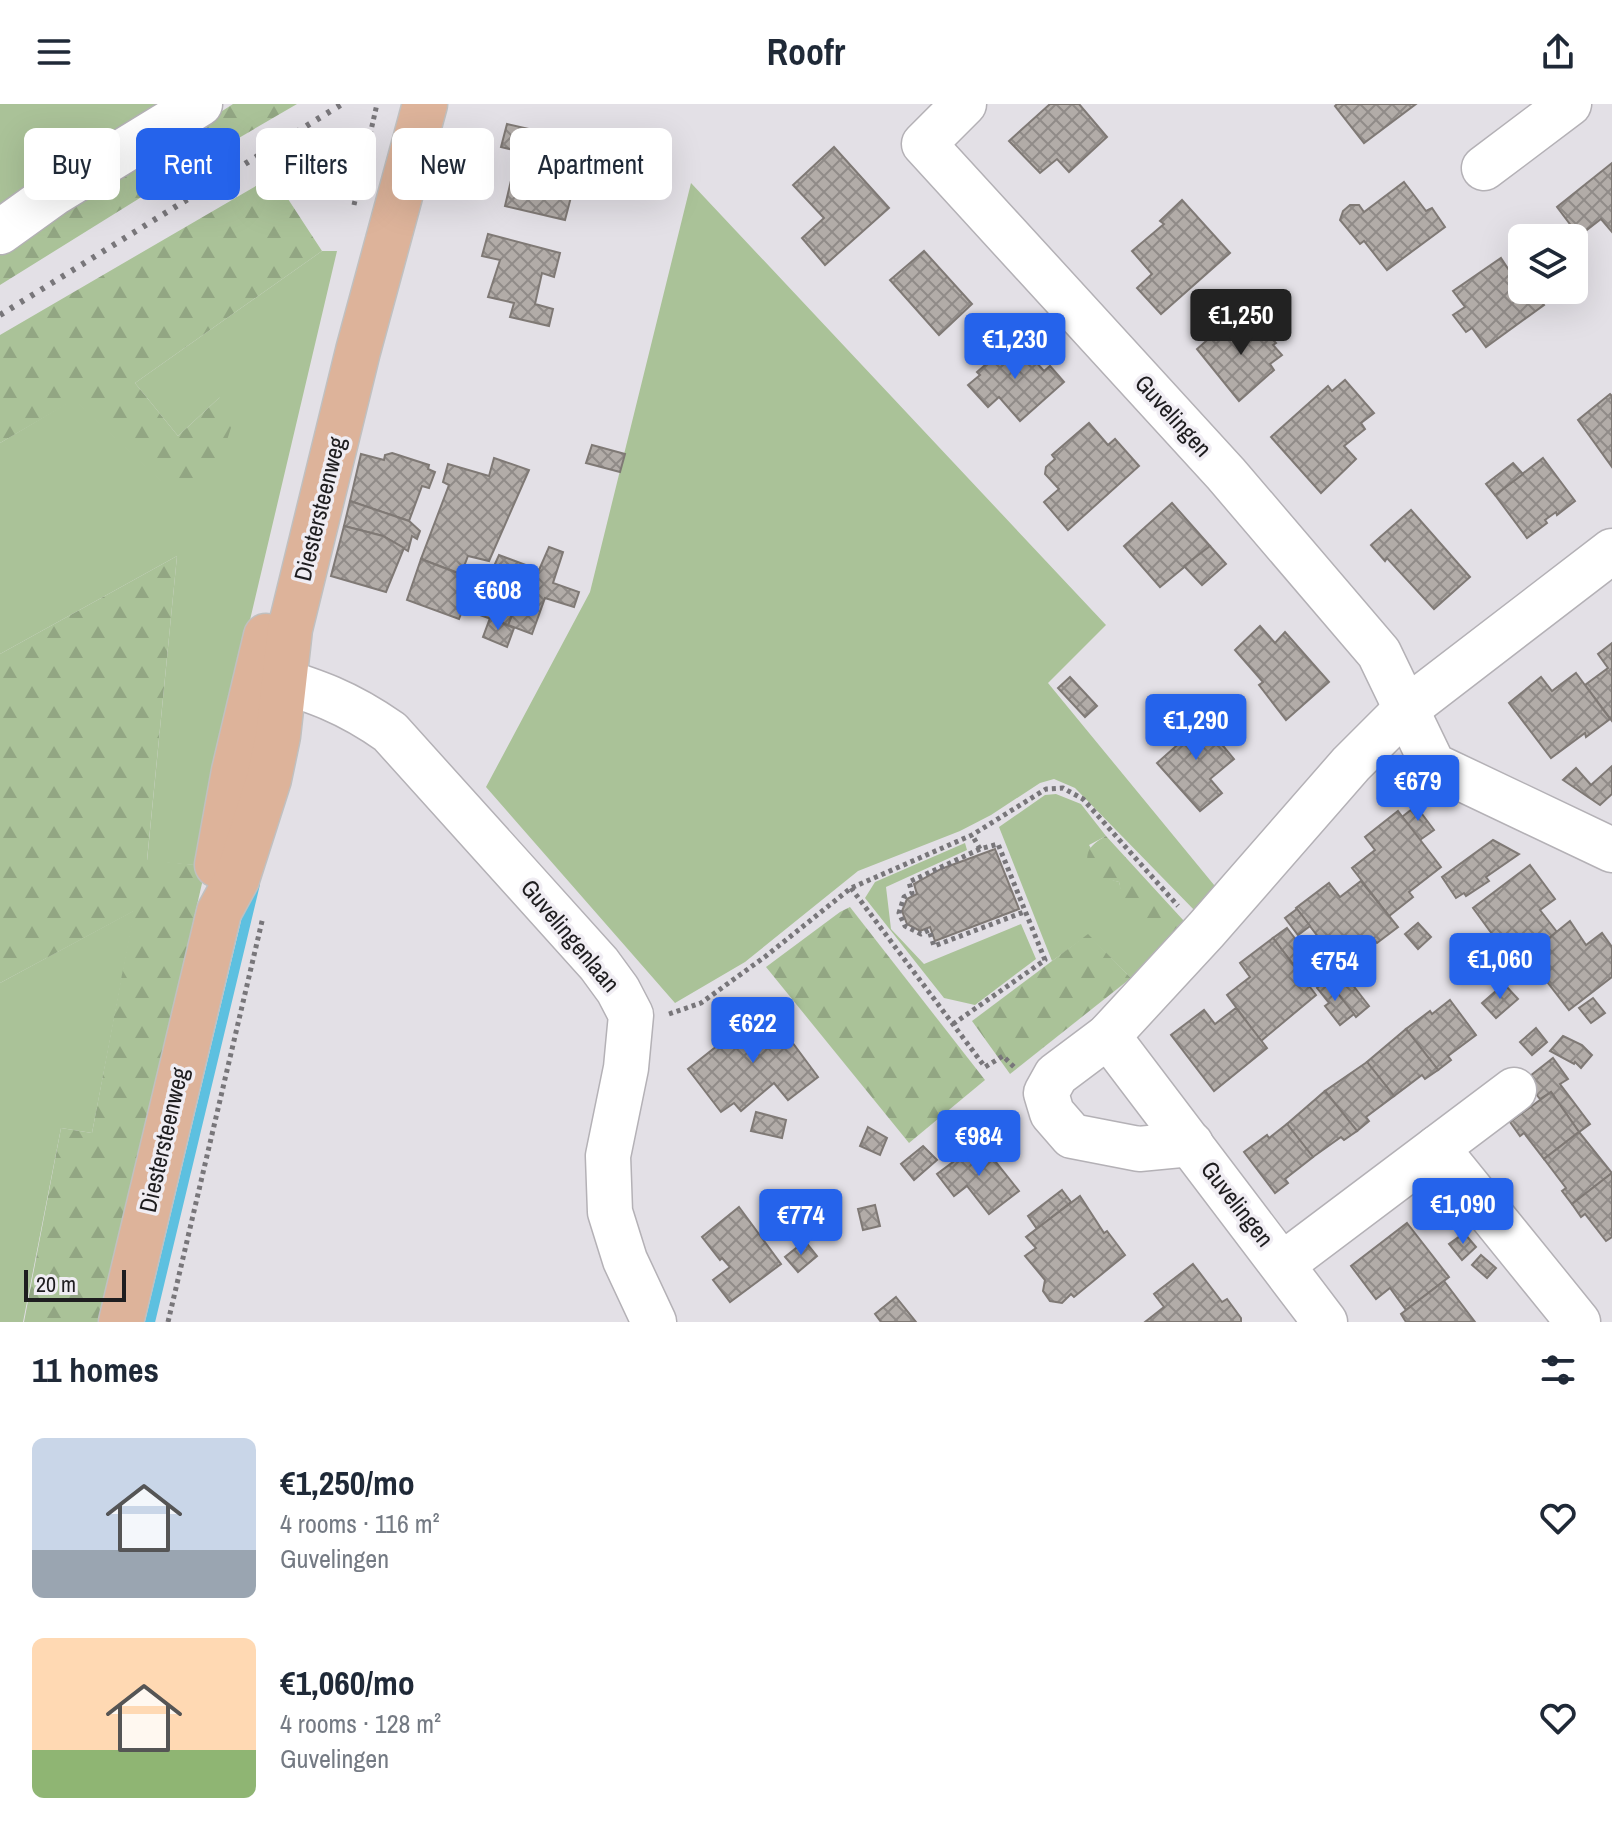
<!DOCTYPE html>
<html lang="en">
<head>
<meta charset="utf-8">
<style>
	:root { --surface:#fff; --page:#f6f6f7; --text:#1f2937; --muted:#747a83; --accent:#2563eb }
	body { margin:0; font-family:"Archivo Narrow",sans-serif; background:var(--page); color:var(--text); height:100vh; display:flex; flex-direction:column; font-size:30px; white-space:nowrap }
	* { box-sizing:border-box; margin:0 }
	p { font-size:26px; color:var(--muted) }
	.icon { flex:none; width:44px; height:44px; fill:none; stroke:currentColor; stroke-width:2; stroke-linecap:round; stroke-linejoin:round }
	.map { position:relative; height:1218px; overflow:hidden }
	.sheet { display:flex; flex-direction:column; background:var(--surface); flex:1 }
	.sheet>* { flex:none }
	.hud { position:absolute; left:24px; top:24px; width:800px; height:72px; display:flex; gap:16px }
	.controls { position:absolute; left:1508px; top:120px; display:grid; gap:16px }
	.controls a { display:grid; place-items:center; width:80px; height:80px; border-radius:12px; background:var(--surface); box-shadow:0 8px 32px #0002; font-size:40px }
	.scale { position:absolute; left:24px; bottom:20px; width:102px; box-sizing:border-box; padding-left:8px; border:4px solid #1e1d1f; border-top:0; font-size:22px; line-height:28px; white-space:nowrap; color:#1e1d1f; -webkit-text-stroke:6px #f0edf3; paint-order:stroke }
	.price { position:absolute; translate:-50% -68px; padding:0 18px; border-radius:8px; background:var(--accent); color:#fff; font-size:26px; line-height:52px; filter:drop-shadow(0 2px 4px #0008) }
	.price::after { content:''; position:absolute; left:50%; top:48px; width:24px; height:18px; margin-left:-12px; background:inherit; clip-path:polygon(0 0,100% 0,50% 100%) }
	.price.on { background:#222; color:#fff }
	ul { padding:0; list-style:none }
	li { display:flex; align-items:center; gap:24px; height:200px; padding:0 32px }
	li span { display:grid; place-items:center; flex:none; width:224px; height:160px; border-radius:12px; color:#555 }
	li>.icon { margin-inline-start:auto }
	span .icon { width:96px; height:96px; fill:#fffc; stroke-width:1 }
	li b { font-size:34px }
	h2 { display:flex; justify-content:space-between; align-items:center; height:96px; padding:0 32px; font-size:34px }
	.chip { padding:0 28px; border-radius:12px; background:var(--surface); box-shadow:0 8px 32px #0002; font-size:28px; line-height:72px }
	.chip.on { background:var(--accent); color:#fff }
	header { display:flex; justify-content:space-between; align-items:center; height:104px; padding:0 32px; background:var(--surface); font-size:36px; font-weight:800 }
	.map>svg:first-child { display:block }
	.grass { fill:#aac298 }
	.forest { fill:url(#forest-firs) }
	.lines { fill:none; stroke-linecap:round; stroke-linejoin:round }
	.stream { stroke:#5dc0e0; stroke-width:10 }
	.building { fill:url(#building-cross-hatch); stroke:#7f7975; stroke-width:2 }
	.minor-casing { stroke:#b4b1b6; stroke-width:47 }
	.major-casing { stroke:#c0c0c0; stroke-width:47 }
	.path { stroke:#78767a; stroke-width:5; stroke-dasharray:4 4; stroke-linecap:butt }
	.minor { stroke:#fff; stroke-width:44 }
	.major { stroke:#ddb39a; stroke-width:44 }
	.rail { stroke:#78767a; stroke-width:6; stroke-dasharray:4 8; stroke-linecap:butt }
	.labels { text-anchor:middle; stroke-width:7; stroke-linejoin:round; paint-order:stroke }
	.street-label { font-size:24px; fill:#1e1d1f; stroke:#f0edf3 }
</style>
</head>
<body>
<header><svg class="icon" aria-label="menu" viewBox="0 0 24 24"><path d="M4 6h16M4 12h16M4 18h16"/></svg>Roofr<svg class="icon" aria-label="share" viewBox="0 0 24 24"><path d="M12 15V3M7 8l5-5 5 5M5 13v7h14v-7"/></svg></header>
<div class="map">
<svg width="1612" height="1218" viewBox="0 0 1612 1218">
	<defs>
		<pattern id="forest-firs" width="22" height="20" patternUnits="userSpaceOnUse" patternTransform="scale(2)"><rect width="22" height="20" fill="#aac298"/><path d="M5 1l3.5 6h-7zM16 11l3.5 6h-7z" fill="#92a683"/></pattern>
		<pattern id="building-cross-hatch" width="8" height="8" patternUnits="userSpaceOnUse" patternTransform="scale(2)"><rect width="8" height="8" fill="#b2aca8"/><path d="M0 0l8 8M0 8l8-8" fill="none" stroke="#908b88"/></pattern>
	</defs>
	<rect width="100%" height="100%" fill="#e3e0e6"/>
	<g class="grass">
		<polygon points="0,0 158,0 162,3 0,119"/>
		<polygon points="691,79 1106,521 1048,579 1219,787 1199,811 1075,684 1054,675 1040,679 991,711 960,727 858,767 745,858 675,899 486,683 590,488"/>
		<polygon points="322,147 337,147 213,673 206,762 147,757 177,452 0,550 0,339 74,295 166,381 220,293 178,332 135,279"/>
		<polygon points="1056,690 1081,700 1106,732 1089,741 1109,775 1119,778 1122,789 1179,826 1131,874 1088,831 1052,857 999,723 1045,691"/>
		<polygon points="965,739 967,746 886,783 891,825 924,860 1021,820 1036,855 975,901 944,894 865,794 875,778"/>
		<polygon points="135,806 92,1029 61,1024 23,1218 0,1218 0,879"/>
	</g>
	<g class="forest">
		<polygon points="233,0 297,0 201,56 0,181 0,151"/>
		<polygon points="273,72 322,147 135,279 178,332 220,293 238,302 218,364 195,388 166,382 74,296 0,339 0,231"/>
		<polygon points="177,452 147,756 206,762 101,1218 24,1218 61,1024 92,1029 134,807 0,879 0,550"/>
		<path d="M1106,732L1184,817C1168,843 1132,828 1124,804C1121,796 1121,786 1119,778L1093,772C1082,752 1087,742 1106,732Z"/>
		<polygon points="850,803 985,976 909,1039 766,863 840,808"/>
		<polygon points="1088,830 1131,874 1010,970 972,917"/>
	</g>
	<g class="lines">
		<polyline class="stream" points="150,1218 255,780"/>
	</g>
	<g class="building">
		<polygon points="1050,0 1079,0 1107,33 1069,68 1057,55 1040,69 1009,37"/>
		<polygon points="1337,0 1416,0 1364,39 1335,2"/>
		<polygon points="507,20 591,39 585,63 568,60 562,87 572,89 565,116 505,102 518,47 501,43"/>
		<polygon points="834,43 889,104 825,161 802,134 824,114 793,81"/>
		<polygon points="1612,59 1612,128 1601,115 1579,132 1557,103"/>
		<polygon points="1404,78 1426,107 1432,104 1445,123 1387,166 1364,137 1360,140 1340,116 1343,107 1350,101 1359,101 1364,108"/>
		<polygon points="1182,96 1230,149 1161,210 1137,184 1152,170 1132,147 1164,120 1160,117"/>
		<polygon points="488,130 560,149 554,173 542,169 535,200 553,205 549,222 510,213 514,199 488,193 500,156 482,152"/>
		<polygon points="924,147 972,200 939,231 890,176"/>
		<polygon points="1501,154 1522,186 1532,186 1544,201 1486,243 1472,224 1466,228 1453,211 1465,203 1453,187"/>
		<polygon points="1230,216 1241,228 1256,217 1276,239 1273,241 1282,251 1270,260 1274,266 1239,297 1197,245"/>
		<polygon points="1015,235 1044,267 1050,262 1064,278 1020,317 999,293 988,303 968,281 980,271 977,268"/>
		<polygon points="1345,276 1374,309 1361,319 1365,325 1344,342 1356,355 1321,389 1271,333 1328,282 1332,287"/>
		<polygon points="1610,290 1612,292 1612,363 1578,316"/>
		<polygon points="1089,319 1108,341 1115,335 1139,362 1068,426 1044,398 1059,385 1045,370 1046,363 1055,355 1052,351"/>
		<polygon points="592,341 625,350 620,368 586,359"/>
		<polygon points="392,349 429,361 428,365 435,368 429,384 422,382 409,417 350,397 361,350 384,356 385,351"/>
		<polygon points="494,354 529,366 489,457 468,452 461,470 421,455 449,381 443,378 448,360 489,372"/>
		<polygon points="1543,354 1575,397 1557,411 1556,408 1545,416 1547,419 1527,434 1495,391"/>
		<polygon points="1513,359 1523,370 1495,391 1486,380"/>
		<polygon points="350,397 409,417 420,427 417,435 412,432 408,447 383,432 344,422"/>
		<polygon points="1172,399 1210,442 1160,483 1124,442"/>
		<polygon points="1411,406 1470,473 1434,505 1387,454 1385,457 1371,441"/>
		<polygon points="344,422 383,432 404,444 386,488 331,472"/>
		<polygon points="1210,442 1226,460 1202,481 1184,462"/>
		<polygon points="549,443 563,448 553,479 579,488 574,503 545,494 532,530 508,521 519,493 486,480 499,451 539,466"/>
		<polygon points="421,455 519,493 508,521 463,505 459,515 407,496"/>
		<polygon points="490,514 514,524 507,543 483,533"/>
		<polygon points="1260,522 1275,539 1285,528 1329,578 1286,616 1259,581 1263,578 1235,546"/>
		<polygon points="1612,539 1612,617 1585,581 1608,564 1598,550"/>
		<polygon points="1576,569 1610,615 1586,633 1585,629 1551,654 1509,599 1541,573 1552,587"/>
		<polygon points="1070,573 1097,602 1085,613 1058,584"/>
		<polygon points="1195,608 1234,655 1210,675 1222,689 1200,707 1157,659 1183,636 1173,626"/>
		<polygon points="1612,662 1612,690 1600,701 1563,676 1576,664 1591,681"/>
		<polygon points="1416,702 1434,726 1420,736 1402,713"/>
		<polygon points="1398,707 1441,763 1409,788 1413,793 1389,812 1352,764 1375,746 1365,733"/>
		<polygon points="1493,736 1519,750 1486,773 1489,777 1466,792 1464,789 1456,794 1442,773"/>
		<polygon points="995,745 1019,805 935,837 930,823 920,827 907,820 902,807 907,795 917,790 914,780 941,765"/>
		<polygon points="1530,761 1555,795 1540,806 1557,828 1524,855 1514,840 1511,843 1504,833 1498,838 1473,804"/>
		<polygon points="1361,777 1398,823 1377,839 1372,834 1339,860 1296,804 1329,779 1340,793"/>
		<polygon points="1297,805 1310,822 1298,831 1285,814"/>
		<polygon points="1570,817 1586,841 1602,829 1612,843 1612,873 1569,906 1527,852"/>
		<polygon points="1418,819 1431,833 1418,845 1405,830"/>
		<polygon points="1287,824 1306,849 1293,860 1273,834"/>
		<polygon points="1273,834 1316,891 1261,937 1227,891 1250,873 1240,859"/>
		<polygon points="1345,871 1369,902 1356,913 1332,882"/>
		<polygon points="1327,876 1354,910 1340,921 1325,902 1329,899 1317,884"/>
		<polygon points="1504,880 1518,895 1496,914 1482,899"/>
		<polygon points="1593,894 1605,909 1591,919 1579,904"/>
		<polygon points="1450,896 1476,931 1448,952 1451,956 1438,966 1406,925 1430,907 1432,910"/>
		<polygon points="766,903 818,973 788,996 774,979 741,1007 734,999 721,1008 688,965"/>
		<polygon points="1236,904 1267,944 1214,987 1171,931 1204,906 1215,920"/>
		<polygon points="1536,924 1547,938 1532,951 1520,938"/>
		<polygon points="1406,925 1438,966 1425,975 1422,971 1394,992 1367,958"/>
		<polygon points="1563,932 1582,941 1592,951 1581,964 1575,958 1574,960 1550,947"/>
		<polygon points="1553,954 1568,975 1560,980 1590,1020 1579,1028 1551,988 1540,995 1525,976"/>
		<polygon points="1367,958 1394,992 1366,1013 1369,1017 1357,1027 1325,987"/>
		<polygon points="1325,987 1357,1027 1344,1036 1341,1033 1313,1053 1287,1020"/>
		<polygon points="1551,988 1579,1028 1544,1055 1524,1029 1520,1032 1510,1018"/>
		<polygon points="756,1008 786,1016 782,1034 751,1027"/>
		<polygon points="1287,1020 1313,1053 1285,1075 1288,1079 1275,1089 1244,1048 1267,1031 1269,1034"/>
		<polygon points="868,1023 887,1034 880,1051 860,1042"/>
		<polygon points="1579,1028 1612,1069 1572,1100 1562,1087 1566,1084 1544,1055"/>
		<polygon points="980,1038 1019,1087 989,1110 967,1082 954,1092 937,1070"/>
		<polygon points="923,1042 937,1056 914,1076 901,1060"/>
		<polygon points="1612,1069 1612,1133 1606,1137 1585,1110 1581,1113 1572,1100"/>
		<polygon points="1062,1086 1071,1098 1037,1125 1028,1112"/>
		<polygon points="1080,1092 1104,1129 1107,1127 1125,1151 1074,1193 1071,1190 1062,1199 1050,1197 1043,1187 1045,1176 1025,1152 1036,1144 1026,1133"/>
		<polygon points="875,1101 880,1122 863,1126 858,1105"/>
		<polygon points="739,1103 781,1160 730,1198 713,1176 730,1163 722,1154 720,1156 702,1133"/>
		<polygon points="1407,1119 1449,1173 1406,1206 1390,1184 1376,1195 1351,1162"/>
		<polygon points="1464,1129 1476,1143 1462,1156 1449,1140"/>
		<polygon points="805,1137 817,1152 798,1168 785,1153"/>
		<polygon points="1481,1151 1496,1164 1487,1174 1472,1161"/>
		<polygon points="1193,1160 1222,1198 1227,1195 1241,1214 1241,1218 1145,1218 1164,1203 1154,1190"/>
		<polygon points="1444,1177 1475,1218 1406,1218 1401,1210"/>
		<polygon points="896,1193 916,1218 881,1218 875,1210"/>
	</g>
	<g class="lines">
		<defs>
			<g id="minor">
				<polyline points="964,0 924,40 1226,370 1379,549 1433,661 1612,746"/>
				<polyline points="1484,64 1569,0"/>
				<polyline points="0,128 53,90 200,0"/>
				<path d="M258,569C311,586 343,595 390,628L599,860L618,886L631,911L626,964L608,1052L610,1108L625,1156L654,1218"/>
				<polyline points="1108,932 1325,1218"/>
				<polyline points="1191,1040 1139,1045 1072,1032 1052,1009 1046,989 1056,971 1108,932 1206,826 1351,660 1405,606 1612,447"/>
				<polyline points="1437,1044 1578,1218"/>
				<polyline points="1283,1160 1514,986"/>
			</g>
			<g id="major">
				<polyline points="217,761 234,667 266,532"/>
				<polyline points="121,1218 219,808 237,775 269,675 278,632 290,525 358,247 425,0"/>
			</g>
		</defs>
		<use href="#minor" class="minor-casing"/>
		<use href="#major" class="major-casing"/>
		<g class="path">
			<polyline points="354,101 377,0"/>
			<polyline points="980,745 909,778 912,789 904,793 899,809 905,822 921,830 929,826 934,842 1024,808"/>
			<polyline points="851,784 985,963 1003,952 1016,965"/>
			<polyline points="669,910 701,899 766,852 851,784 972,731 1046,685 1063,684 1083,695 1178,802"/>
			<polyline points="953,920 1045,856 998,740 980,745 972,731"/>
			<polyline points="168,1218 263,813"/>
		</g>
		<use href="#minor" class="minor"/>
		<use href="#major" class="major"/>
		<polyline class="rail" points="0,211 342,0"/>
	</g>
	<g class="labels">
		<g class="street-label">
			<text transform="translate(1173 312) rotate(48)" y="8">Guvelingen</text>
			<text transform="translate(320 405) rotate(-76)" y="8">Diestersteenweg</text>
			<text transform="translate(570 832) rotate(50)" y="8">Guvelingenlaan</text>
			<text transform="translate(164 1036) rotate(-77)" y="8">Diestersteenweg</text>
			<text transform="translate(1237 1100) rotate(52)" y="8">Guvelingen</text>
		</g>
	</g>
</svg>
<div class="controls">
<a><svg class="icon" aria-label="layers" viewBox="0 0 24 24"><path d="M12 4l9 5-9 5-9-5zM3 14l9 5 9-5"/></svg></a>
</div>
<div class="scale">20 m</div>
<b class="price on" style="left:1241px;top:253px">€1,250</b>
<b class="price" style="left:1015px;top:277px">€1,230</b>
<b class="price" style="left:498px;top:528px">€608</b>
<b class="price" style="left:1196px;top:658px">€1,290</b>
<b class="price" style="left:1418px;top:719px">€679</b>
<b class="price" style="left:1500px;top:897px">€1,060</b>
<b class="price" style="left:1335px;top:899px">€754</b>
<b class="price" style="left:753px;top:961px">€622</b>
<b class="price" style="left:979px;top:1074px">€984</b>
<b class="price" style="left:1463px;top:1142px">€1,090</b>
<b class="price" style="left:801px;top:1153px">€774</b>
<div class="hud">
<a class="chip">Buy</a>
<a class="chip on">Rent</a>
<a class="chip">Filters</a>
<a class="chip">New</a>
<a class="chip">Apartment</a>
</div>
</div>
<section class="sheet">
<h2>11 homes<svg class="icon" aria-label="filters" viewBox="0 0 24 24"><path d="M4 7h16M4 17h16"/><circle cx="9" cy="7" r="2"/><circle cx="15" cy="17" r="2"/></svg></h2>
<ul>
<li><span style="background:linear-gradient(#c9d6e8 70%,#9aa5b1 0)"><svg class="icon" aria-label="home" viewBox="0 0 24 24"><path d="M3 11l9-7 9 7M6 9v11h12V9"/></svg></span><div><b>€1,250/mo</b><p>4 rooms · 116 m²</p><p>Guvelingen</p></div><svg class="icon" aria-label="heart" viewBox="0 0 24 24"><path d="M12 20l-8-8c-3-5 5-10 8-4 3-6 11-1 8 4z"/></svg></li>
<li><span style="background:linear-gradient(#ffd9b3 70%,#8fb573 0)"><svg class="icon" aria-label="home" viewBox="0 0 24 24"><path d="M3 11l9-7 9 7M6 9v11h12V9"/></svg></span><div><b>€1,060/mo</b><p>4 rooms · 128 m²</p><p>Guvelingen</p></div><svg class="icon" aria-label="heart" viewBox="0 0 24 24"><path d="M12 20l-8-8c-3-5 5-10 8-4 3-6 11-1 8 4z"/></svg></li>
</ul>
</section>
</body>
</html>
